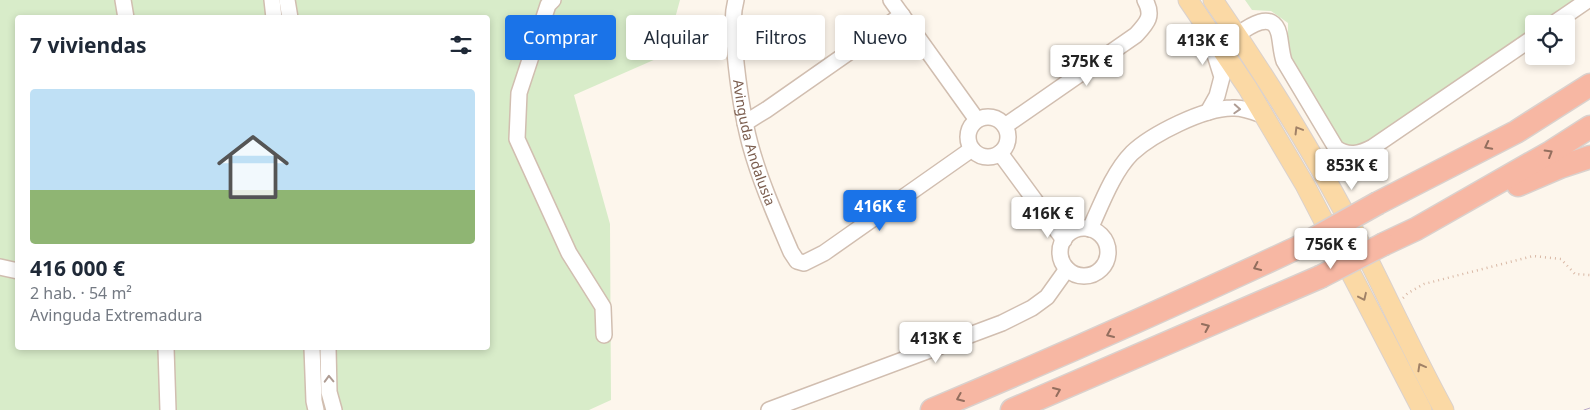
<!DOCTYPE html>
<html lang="es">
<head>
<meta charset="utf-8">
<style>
	:root { --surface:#fff; --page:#f2f2f3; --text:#1f2937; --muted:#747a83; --line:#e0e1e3; --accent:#1a73e8 }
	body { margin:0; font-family:"Noto Sans",sans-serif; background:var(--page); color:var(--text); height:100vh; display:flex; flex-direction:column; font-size:19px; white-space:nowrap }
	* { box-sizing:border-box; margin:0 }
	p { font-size:16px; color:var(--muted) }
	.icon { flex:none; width:28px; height:28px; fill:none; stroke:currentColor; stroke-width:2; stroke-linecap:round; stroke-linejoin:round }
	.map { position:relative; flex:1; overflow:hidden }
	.sheet { position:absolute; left:15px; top:15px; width:475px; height:335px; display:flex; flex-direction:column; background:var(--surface); border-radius:5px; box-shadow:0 2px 8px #0003 }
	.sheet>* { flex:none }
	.top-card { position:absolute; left:505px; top:15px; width:475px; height:45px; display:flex; gap:10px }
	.buttons { position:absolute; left:1525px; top:15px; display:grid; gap:10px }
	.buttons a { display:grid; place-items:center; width:50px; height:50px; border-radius:5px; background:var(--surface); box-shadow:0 2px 8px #0003; font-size:25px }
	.price { position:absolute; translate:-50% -42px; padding:0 11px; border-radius:5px; background:#fff; color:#222; font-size:16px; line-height:32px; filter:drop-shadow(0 1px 2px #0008) }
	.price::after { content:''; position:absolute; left:50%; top:30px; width:15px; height:11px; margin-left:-8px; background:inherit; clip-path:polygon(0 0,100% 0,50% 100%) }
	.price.active { background:var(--accent); color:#fff }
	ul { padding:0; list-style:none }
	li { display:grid; align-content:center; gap:10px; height:265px; padding:0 15px }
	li+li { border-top:1px solid var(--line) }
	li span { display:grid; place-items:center; height:155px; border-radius:5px; color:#555 }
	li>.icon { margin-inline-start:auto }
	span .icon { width:90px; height:90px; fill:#fffc; stroke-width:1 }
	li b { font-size:21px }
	h2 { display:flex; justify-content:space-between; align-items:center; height:60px; padding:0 15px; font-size:21px }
	.pill { padding:0 18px; border-radius:5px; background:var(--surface); box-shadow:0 2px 8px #0003; font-size:18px; line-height:45px }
	.pill.active { background:var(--accent); color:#fff }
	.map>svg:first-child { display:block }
	.green { fill:#d8ecc9; fill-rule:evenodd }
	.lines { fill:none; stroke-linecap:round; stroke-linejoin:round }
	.minor-casing { stroke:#d1beb0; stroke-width:18 }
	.major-casing { stroke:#dad1cd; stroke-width:21 }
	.highway-casing { stroke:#dad1cd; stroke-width:25 }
	.path { stroke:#d9b8a5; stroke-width:2.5; stroke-dasharray:1 4; stroke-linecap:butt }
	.minor { stroke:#fff; stroke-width:15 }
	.major { stroke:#fbd9a5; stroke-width:19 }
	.highway { stroke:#f7b7a3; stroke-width:22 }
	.tram { stroke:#b9a8c9; stroke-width:1 }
	.highway-bridge-casing { stroke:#dad1cd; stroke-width:25; stroke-linecap:butt }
	.highway-bridge { stroke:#f7b7a3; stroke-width:22 }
	.oneway { stroke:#af9d94 }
	.oneway2 { stroke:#a18267 }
	.oneway3 { stroke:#936e5e }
	.labels { text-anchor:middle; stroke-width:4; stroke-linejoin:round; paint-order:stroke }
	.street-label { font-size:14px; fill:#7a5c4d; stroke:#fffaf3 }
</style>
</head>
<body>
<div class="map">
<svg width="1590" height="410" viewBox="0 0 1590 410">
	<rect width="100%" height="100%" fill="#fdf6ec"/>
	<g class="green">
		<path d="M0,0H680L665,55L574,95L610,224L611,400L589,410H0ZM18,18H488V348H18Z"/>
		<polygon points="1245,0 1577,0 1544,24 1534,24 1534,31 1368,145 1353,148 1340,143 1294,68 1288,51 1288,23 1271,11 1252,10"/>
	</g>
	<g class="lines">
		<defs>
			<g id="minor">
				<polyline points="123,0 126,18"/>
				<polyline points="272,0 274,18"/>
				<polyline points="287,0 290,18"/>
				<polyline points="553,0 548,5 519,93 517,139 569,253 603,307 604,335"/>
				<path id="s1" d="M736,0C731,18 734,35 735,53C738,84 742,114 750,144C760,181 776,217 791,252L797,261L804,263L824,253L972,149"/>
				<polyline points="891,0 977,120"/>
				<polyline points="1553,24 1588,0"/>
				<path d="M1237,35C1248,27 1273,9 1279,34C1281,43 1281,52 1284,61L1336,148C1348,157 1360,154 1373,147L1534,37"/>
				<polyline points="1208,112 1217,96 1222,77 1210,39"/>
				<circle cx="988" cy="137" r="20"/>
				<polyline points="745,123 766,110 902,15"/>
				<path d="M1005,126L1136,35C1147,23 1154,16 1145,0"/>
				<polyline points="1000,153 1064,240"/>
				<circle cx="1084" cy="252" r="24"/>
				<path d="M1090,229C1101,205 1113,172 1132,153C1152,134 1204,108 1232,108C1243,107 1254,112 1265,116"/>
				<polyline points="0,267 18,271"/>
				<polyline points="166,348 168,410"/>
				<polyline points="312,348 314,401 316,410"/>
				<polyline points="328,348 329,392 334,410"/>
				<polyline points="769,410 1002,323 1032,308 1047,297 1067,269"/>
			</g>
			<g id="major">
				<polyline points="1188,0 1247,87 1305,185 1422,410"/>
				<path d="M1213,0C1260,68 1304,137 1343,210C1378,276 1408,344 1444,410"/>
			</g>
			<g id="highway">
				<polyline points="1518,185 1560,167 1590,157"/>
				<polyline points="1378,203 1516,132 1590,85"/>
				<polyline points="1384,244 1416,229 1551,152 1590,127"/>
				<path d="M932,410C1056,358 1179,303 1301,246"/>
				<polyline points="1012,410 1320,277"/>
			</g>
		</defs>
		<use href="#minor" class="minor-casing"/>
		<use href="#major" class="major-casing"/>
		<use href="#highway" class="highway-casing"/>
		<polyline class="path" points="1403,298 1408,293 1424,284 1533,256 1561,259 1575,274 1590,275"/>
		<use href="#minor" class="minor"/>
		<use href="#major" class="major"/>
		<use href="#highway" class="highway"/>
		<polyline class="tram" points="1584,410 1590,408"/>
		<defs>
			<g id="highway-bridge">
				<polyline points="1301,246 1378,203"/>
				<polyline points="1320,277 1384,244"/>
			</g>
		</defs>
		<use href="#highway-bridge" class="highway-bridge-casing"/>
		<use href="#highway-bridge" class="highway-bridge"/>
	</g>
	<defs><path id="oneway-chevron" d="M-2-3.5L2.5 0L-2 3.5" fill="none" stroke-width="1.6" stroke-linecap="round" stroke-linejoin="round" transform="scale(1.25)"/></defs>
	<g class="oneway">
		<use href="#oneway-chevron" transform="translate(1237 109) rotate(3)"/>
		<use href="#oneway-chevron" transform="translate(329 379) rotate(-92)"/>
	</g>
	<g class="oneway2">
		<use href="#oneway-chevron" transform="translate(1298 130) rotate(-121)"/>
		<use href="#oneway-chevron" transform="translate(1363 297) rotate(65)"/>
		<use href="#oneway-chevron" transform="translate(1421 367) rotate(-119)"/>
	</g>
	<g class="oneway3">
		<use href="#oneway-chevron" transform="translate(1488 146) rotate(153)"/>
		<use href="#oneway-chevron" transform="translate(1549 153) rotate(-31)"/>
		<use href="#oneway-chevron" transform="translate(1257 267) rotate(155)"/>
		<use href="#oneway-chevron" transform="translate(1206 327) rotate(-24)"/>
		<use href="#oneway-chevron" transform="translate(1110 334) rotate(156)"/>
		<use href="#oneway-chevron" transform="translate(1057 391) rotate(-23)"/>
		<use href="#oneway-chevron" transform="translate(960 398) rotate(157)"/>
	</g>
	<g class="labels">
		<g class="street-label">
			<text dy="5" stroke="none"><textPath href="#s1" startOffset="145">Avinguda Andalusia</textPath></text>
		</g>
	</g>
</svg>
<div class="buttons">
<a><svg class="icon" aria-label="locate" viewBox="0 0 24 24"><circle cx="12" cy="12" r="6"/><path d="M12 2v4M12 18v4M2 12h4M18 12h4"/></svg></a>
</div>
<b class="price" style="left:1203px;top:66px">413K €</b>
<b class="price" style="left:1087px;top:87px">375K €</b>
<b class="price" style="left:1352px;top:191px">853K €</b>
<b class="price active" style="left:880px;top:232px">416K €</b>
<b class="price" style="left:1048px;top:239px">416K €</b>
<b class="price" style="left:1331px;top:270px">756K €</b>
<b class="price" style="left:936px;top:364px">413K €</b>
<div class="top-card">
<a class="pill active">Comprar</a>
<a class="pill">Alquilar</a>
<a class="pill">Filtros</a>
<a class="pill">Nuevo</a>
</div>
<section class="sheet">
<h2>7 viviendas<svg class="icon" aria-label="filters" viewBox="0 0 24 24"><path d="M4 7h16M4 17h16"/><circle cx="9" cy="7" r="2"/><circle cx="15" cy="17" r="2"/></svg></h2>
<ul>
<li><span style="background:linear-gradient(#bfe0f5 65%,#8fb573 0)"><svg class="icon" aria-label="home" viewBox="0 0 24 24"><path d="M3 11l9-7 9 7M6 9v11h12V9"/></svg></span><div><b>416 000 €</b><p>2 hab. · 54 m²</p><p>Avinguda Extremadura</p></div></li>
</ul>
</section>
</div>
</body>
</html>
